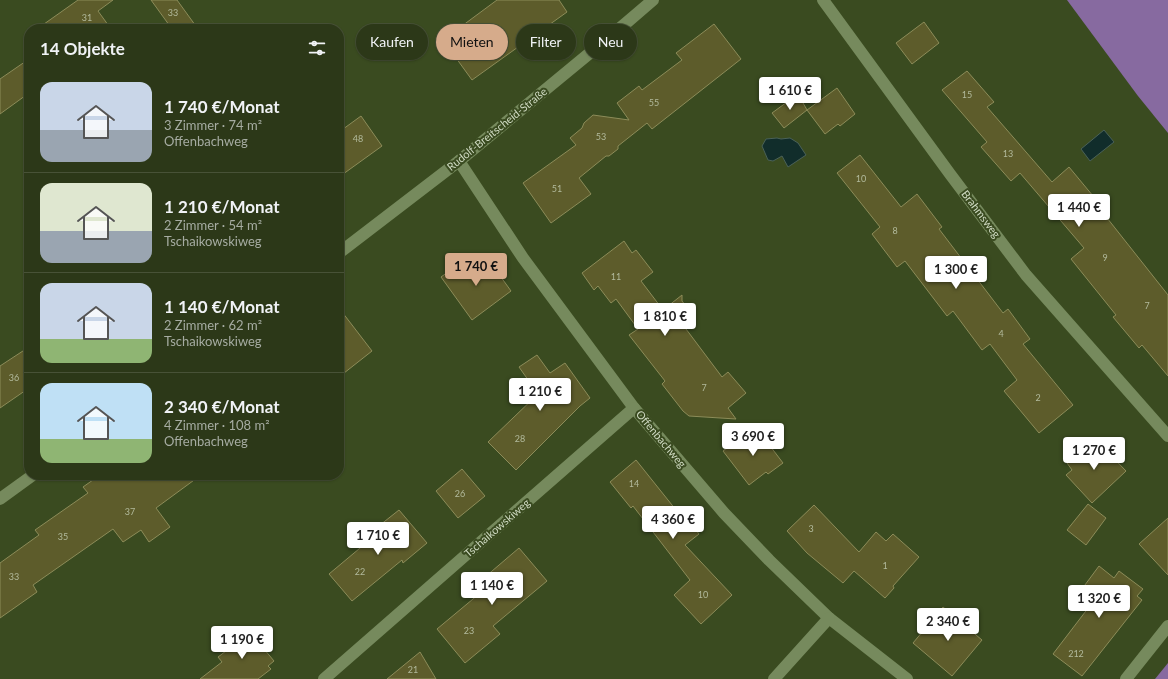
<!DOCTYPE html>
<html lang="de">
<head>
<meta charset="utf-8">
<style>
	:root { --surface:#2c3818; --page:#343f21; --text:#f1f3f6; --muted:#a6aca2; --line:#485237; --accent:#d6ab8b }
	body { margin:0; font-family:Lato,sans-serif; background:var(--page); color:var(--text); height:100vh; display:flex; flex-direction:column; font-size:15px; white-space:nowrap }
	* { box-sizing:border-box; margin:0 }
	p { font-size:13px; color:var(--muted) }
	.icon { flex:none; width:22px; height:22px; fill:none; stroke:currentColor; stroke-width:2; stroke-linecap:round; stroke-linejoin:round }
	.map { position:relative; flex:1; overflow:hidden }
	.side { position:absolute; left:24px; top:24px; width:320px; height:456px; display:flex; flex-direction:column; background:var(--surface); border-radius:16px; box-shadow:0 1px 3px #0004,0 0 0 1px var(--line) }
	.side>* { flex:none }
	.guide { position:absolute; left:356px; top:24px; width:380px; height:36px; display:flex; gap:8px }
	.price { position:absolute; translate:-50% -34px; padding:0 9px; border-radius:4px; background:#fff; color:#222; font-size:13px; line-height:26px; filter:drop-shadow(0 1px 2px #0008) }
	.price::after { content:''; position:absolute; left:50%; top:24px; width:12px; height:9px; margin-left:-6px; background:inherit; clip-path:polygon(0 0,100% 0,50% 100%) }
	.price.active { background:var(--accent); color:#111 }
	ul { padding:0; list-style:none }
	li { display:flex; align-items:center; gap:12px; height:100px; padding:0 16px }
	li+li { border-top:1px solid var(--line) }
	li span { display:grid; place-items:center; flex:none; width:112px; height:80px; border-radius:12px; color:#555 }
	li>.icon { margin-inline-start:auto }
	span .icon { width:48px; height:48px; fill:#fffc; stroke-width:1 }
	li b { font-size:17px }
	h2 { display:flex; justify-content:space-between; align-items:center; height:48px; padding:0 16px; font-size:17px }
	.chip { padding:0 14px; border-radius:18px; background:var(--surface); box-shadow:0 1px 3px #0004,0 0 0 1px var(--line); font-size:14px; line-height:36px }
	.chip.active { background:var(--accent); color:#111 }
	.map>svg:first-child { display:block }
	.forest { fill:#876aa0 }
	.water { fill:#112d2b; stroke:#4a6158 }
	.building { fill:#5d5c2b; stroke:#8c8c59 }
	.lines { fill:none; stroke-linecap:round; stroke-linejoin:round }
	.minor { stroke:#768a5d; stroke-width:12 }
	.labels { text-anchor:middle; stroke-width:4; stroke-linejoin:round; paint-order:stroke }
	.number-label { font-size:9px; fill:#b2ba9c }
	.street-label { font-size:11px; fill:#cfdac2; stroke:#3a4b20 }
</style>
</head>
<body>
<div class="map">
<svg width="1168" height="679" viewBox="0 0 1168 679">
	<rect width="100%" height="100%" fill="#3a4b20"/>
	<g class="forest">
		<polygon points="1067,0 1168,0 1168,133 1138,96"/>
		<polygon points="1168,663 1168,679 1155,679"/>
	</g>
	<g class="water">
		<polygon points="1104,130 1114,142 1090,161 1081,149"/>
		<polygon points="777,138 781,139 790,138 798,143 806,155 788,167 782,156 773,161 768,160 762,146 766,139"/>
	</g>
	<g class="building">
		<polygon points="78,0 113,0 98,11 111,29 37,29"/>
		<polygon points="151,0 177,0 198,29 172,29"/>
		<polygon points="497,0 559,0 567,12 472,80 443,40"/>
		<polygon points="924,22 939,43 912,64 896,43"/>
		<polygon points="714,24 741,59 652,129 647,123 618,146 618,149 609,156 606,156 579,178 591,194 551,223 523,183 576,145 570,138 582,128 584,123 593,115 629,120 617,103 639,86 642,90 682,60 676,53"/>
		<polygon points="29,59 29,93 0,114 0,79"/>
		<polygon points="967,71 994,102 987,107 1052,182 1069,167 1098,202 1096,204 1168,295 1168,376 1142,345 1139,348 1113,317 1116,315 1071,259 1084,248 1020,173 1011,181 981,147 987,142 942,90"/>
		<polygon points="837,88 855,114 840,126 838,124 825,134 807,110"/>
		<polygon points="798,94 807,110 784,128 772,113"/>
		<polygon points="361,116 382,146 339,177 339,132"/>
		<polygon points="860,155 901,207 917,194 942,227 939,229 1003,313 1008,309 1030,339 1023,344 1073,405 1039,433 1004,391 1017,380 990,344 982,350 953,311 947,316 905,261 897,267 872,234 880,227 837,173"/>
		<polygon points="624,241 632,253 636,250 653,272 641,281 663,310 682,295 682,301 694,316 683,325 722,377 728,372 746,393 728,408 736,419 689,416 683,411 662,384 665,381 629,335 638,329 616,299 611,303 598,286 594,290 582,273"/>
		<polygon points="488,259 511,291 472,320 441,277 463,261 471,272"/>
		<polygon points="339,308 372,351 339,377"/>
		<polygon points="29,347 29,388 0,408 0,366"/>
		<polygon points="537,355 550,373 565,363 590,398 580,406 516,470 488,442 538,394 519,367"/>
		<polygon points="747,432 753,441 761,434 783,463 768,474 766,472 749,485 723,451"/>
		<polygon points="1100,444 1126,471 1092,503 1066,475 1072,470 1067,463 1086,445 1092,451"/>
		<polygon points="636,460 676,510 679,508 699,534 685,545 732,595 701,624 674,595 690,580 633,506 631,508 610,482"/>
		<polygon points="462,469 485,496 458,518 436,491"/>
		<polygon points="100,475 201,475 156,508 170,527 149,542 141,530 123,542 113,529 33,585 37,592 0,618 0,563 39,535 35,530 88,493 83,487"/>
		<polygon points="1088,504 1106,518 1086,545 1067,530"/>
		<polygon points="814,505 859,552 876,532 886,541 893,534 919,557 893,586 894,588 885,598 854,571 843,583 807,553 787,531"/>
		<polygon points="399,510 427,543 403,563 402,560 352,601 329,574 378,533 375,529"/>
		<polygon points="1168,518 1168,575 1139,544"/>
		<polygon points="519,548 547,581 493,626 500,634 465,663 437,629 491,584 485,577"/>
		<polygon points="1099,566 1114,578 1119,571 1143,589 1137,596 1142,600 1082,676 1053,654 1092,603 1079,593"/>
		<polygon points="943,607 982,640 952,676 913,643"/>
		<polygon points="249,631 274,661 268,666 271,669 258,679 200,679 222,662 218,657 226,651 223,647 240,633 243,636"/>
		<polygon points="420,652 436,679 387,679"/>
	</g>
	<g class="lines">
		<g class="minor">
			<polyline points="823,0 950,174 1026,275 1168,436"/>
			<polyline points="459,161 523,258 634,408 724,513 769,560 829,618 907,679"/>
			<polyline points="339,253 459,161 625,24 653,0"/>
			<polyline points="0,499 33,475"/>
			<polyline points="324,679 634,408"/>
			<polyline points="774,679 829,618"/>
			<polyline points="1126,679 1168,626"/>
		</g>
	</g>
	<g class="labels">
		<g class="number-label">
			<text x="173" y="16">33</text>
			<text x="87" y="21">31</text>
			<text x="967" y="98">15</text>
			<text x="654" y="106">55</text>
			<text x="601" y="140">53</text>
			<text x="358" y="142">48</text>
			<text x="1008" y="157">13</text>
			<text x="861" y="182">10</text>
			<text x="557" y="192">51</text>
			<text x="895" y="234">8</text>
			<text x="1105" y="261">9</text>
			<text x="616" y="280">11</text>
			<text x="1147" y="309">7</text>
			<text x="1001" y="337">4</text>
			<text x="14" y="381">36</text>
			<text x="704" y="391">7</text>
			<text x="1038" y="401">2</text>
			<text x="520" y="442">28</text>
			<text x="634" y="487">14</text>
			<text x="460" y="497">26</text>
			<text x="130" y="515">37</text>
			<text x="811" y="532">3</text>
			<text x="63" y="540">35</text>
			<text x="885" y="569">1</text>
			<text x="360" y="575">22</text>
			<text x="14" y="580">33</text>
			<text x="703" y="598">10</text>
			<text x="469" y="634">23</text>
			<text x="1076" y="657">212</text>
			<text x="413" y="673">21</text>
		</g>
		<g class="street-label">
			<text transform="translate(497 129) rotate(-39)" y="4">Rudolf-Breitscheid-Straße</text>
			<text transform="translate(981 214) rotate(53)" y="4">Brahmsweg</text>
			<text transform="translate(661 439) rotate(50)" y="4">Offenbachweg</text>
			<text transform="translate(497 528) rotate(-41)" y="4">Tschaikowskiweg</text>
		</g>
	</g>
</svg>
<b class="price" style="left:790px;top:111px">1 610 €</b>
<b class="price" style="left:1079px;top:228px">1 440 €</b>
<b class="price active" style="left:476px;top:287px">1 740 €</b>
<b class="price" style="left:956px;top:290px">1 300 €</b>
<b class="price" style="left:665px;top:337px">1 810 €</b>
<b class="price" style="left:540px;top:412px">1 210 €</b>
<b class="price" style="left:753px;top:457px">3 690 €</b>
<b class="price" style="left:1094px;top:471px">1 270 €</b>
<b class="price" style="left:673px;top:540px">4 360 €</b>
<b class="price" style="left:378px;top:556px">1 710 €</b>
<b class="price" style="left:492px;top:606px">1 140 €</b>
<b class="price" style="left:1099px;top:619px">1 320 €</b>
<b class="price" style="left:948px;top:642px">2 340 €</b>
<b class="price" style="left:242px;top:660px">1 190 €</b>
<div class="guide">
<a class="chip">Kaufen</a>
<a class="chip active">Mieten</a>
<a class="chip">Filter</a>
<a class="chip">Neu</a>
</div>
<section class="side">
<h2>14 Objekte<svg class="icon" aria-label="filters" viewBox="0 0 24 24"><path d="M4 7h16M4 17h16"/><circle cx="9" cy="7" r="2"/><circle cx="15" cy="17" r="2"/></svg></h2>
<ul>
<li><span style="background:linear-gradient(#c9d6e8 60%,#9aa5b1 0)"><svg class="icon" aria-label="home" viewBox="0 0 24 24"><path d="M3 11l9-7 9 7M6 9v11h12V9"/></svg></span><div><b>1 740 €/Monat</b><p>3 Zimmer · 74 m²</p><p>Offenbachweg</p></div></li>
<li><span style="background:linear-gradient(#dfe7d0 60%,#9aa5b1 0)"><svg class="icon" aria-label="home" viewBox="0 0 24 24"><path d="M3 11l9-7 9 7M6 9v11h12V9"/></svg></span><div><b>1 210 €/Monat</b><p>2 Zimmer · 54 m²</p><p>Tschaikowskiweg</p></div></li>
<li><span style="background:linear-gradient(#c9d6e8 70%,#8fb573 0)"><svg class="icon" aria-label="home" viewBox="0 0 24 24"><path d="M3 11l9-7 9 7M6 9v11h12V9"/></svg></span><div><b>1 140 €/Monat</b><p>2 Zimmer · 62 m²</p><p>Tschaikowskiweg</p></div></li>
<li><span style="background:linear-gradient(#bfe0f5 70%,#8fb573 0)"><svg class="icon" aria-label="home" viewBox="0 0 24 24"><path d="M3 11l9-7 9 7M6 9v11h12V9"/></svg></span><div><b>2 340 €/Monat</b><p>4 Zimmer · 108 m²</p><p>Offenbachweg</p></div></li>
</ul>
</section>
</div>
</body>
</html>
